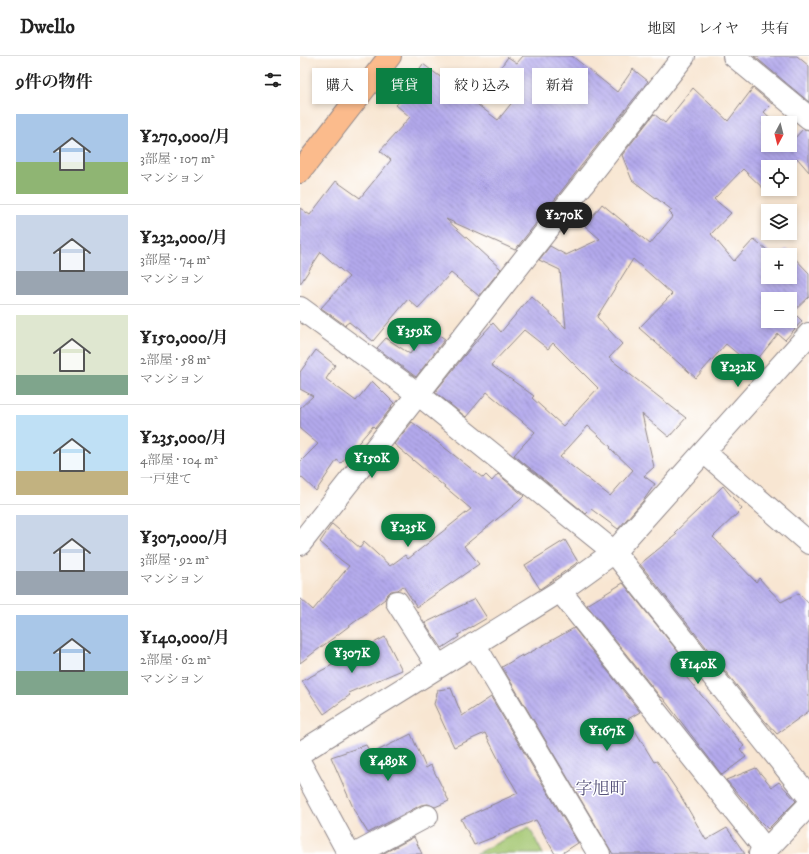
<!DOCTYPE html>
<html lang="ja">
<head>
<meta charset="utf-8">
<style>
	:root { --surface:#fff; --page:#f6f6f6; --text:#222; --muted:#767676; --line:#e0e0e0; --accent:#0b8043 }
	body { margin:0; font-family:"IM FELL DW Pica","Noto Serif JP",serif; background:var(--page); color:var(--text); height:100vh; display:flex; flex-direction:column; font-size:15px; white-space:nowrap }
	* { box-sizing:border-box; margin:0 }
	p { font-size:13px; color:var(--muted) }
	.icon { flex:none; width:22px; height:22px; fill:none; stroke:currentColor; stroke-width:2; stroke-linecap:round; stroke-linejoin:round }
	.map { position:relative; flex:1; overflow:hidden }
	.side { display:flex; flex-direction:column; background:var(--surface); width:300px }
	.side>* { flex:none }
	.banner { position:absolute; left:12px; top:12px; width:380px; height:36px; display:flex; gap:8px }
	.needle { width:26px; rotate:187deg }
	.controls { position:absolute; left:461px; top:60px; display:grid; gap:8px }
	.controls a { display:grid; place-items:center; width:36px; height:36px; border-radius:0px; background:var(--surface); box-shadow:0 2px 6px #0003; font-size:20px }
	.price { position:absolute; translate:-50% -34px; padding:0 9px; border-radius:14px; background:var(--accent); color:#fff; font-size:13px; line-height:26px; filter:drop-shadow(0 1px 2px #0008) }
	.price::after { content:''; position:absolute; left:50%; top:24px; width:12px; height:9px; margin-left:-6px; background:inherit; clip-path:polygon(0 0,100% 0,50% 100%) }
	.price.active { background:#222; color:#fff }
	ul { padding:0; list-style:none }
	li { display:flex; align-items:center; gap:12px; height:100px; padding:0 16px }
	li+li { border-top:1px solid var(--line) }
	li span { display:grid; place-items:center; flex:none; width:112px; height:80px; border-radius:0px; color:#555 }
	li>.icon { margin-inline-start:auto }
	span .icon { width:48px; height:48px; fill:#fffc; stroke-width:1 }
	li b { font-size:17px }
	h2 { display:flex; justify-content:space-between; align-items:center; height:48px; padding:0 16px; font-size:17px }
	.chip { padding:0 14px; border-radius:0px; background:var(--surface); box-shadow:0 2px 6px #0003; font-size:14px; line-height:36px }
	.chip.active { background:var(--accent); color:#fff }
	header { display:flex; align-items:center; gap:24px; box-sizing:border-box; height:56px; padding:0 20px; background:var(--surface); border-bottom:1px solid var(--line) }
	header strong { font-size:19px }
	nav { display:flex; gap:22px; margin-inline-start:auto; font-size:14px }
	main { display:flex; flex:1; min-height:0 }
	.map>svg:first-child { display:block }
	.green { fill:#a3c670; stroke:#627456 }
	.building { fill:url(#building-back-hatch); fill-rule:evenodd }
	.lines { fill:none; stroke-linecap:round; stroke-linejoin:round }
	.street-casing { stroke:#8d8486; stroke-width:24 }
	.primary-casing { stroke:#8d8486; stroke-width:24 }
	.street { stroke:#fff; stroke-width:22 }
	.primary { stroke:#fbbb8c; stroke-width:22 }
	.labels { text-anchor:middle; stroke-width:3; stroke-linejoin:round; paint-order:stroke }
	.quarter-label { font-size:17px; fill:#555179; stroke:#fff }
</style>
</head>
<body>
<header>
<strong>Dwello</strong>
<nav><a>地図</a><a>レイヤ</a><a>共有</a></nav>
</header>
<main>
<section class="side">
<h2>9件の物件<svg class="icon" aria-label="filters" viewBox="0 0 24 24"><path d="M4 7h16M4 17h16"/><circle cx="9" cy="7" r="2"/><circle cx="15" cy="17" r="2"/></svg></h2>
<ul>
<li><span style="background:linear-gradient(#a9c7e8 60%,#8fb573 0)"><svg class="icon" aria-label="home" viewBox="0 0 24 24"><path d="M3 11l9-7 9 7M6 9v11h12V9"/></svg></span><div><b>¥270,000/月</b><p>3部屋 · 107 m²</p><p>マンション</p></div></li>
<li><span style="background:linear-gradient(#c9d6e8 70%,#9aa5b1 0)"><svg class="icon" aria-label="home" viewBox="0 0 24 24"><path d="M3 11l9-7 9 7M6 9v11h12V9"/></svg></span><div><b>¥232,000/月</b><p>3部屋 · 74 m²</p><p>マンション</p></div></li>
<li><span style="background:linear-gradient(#dfe7d0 75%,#7fa58c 0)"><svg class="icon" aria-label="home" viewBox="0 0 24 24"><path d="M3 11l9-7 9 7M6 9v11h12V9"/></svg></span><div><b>¥150,000/月</b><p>2部屋 · 58 m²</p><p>マンション</p></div></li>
<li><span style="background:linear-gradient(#bfe0f5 70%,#c2b280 0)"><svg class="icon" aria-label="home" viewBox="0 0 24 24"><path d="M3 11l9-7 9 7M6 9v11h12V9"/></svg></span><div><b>¥235,000/月</b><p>4部屋 · 104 m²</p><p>一戸建て</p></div></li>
<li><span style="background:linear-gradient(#c9d6e8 70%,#9aa5b1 0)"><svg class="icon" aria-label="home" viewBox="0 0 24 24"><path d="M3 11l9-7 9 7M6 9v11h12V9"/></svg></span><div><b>¥307,000/月</b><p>3部屋 · 92 m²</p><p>マンション</p></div></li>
<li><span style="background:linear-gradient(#a9c7e8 70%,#7fa58c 0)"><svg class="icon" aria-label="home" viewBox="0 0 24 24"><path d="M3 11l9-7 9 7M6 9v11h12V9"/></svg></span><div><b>¥140,000/月</b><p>2部屋 · 62 m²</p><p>マンション</p></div></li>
</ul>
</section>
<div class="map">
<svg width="509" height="798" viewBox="0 0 509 798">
	<defs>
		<pattern id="building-back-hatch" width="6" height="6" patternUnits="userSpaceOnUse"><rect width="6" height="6" fill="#b3a9ec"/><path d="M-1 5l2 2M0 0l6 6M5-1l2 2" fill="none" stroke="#9189c0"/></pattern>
	</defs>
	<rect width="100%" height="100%" fill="#fff"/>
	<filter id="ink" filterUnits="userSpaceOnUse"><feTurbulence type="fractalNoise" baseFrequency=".025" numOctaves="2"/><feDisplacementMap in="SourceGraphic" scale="8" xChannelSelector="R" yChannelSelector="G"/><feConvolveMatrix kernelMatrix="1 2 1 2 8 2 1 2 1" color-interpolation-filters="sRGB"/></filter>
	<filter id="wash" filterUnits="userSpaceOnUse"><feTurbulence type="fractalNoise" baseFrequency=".012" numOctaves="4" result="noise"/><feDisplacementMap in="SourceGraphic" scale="16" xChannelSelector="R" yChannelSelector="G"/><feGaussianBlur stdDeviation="0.9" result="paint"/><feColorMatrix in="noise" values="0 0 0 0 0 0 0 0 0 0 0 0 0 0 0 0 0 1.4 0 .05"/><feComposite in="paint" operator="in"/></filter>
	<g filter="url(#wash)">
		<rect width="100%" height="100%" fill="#f8e6d2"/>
		<polygon class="green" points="229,771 243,798 175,798"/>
		<g id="blocks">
			<g class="building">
				<polygon points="223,0 272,0 317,36 333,13 348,25 215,194 146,163 201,213 179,240 151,217 118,252 108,243 73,285 49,266 45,269 21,252 49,221 21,196 0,228 0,152 10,159 36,125 60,142 91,104 80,95 110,61 96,49 113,33 108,29 123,8 198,64 222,34 198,15 208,1 217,7"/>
				<polygon points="454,0 497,0 509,10 509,46"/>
				<path d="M393,32L428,65L453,32L472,48L464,56L476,67H468V89H490V80L494,83L503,73L509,74V116L497,102L490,111H468V133H473L469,138L443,113L414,143L431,157L411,178L434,205L454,183L473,199H468V221H490V199H481L486,193L509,217V241L493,256L502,265L485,284L478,278L452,310L426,288L396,322L339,272L372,238L333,203L297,261L322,288L309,302L386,362L369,381L342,358L354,411L344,420L355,428L343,445L318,473L291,453L286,458L214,399L235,376L187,336L166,361L135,336L173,289L193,267L201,276L231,240L266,272L260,214L239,204L250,190L266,199L300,183L285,170L302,148L350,188L373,160L369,156L372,154L332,124L322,99L354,58L365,67ZM468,243H490V265H468ZM224,274L248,293L253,287L298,332L263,370L232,342L234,340L191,309ZM288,370L311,391L310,392L333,414L310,440L260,401Z"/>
				<polygon points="128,271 145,283 116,321 77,292 86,282 110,298"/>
				<polygon points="16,294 35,309 26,323 56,345 72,325 94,347 91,350 92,351 75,372 73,370 41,407 37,404 16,435 0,420 0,406 18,388 0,373 0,352 13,340 0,333 0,316"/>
				<polygon points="112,366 183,422 186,419 192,425 198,418 224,440 218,446 164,490 179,508 117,551 103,530 98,534 91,535 86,540 85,543 0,607 0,542 13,554 49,510 42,505 20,486 32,468 60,492 64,486 90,510 105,499 108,503 171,453 94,388"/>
				<polygon points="423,430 442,453 413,481 456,526 459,522 481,546 499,537 509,548 509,655 477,678 464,664 340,508 377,478 375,476"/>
				<polygon points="265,484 278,506 240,533 225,509"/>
				<polygon points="323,527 383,602 376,609 444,690 440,693 446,701 422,719 362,641 361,642 287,549"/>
				<polygon points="175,543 187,562 158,579 159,581 142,592 125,567"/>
				<polygon points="274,572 340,656 328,663 354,706 357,705 380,739 406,784 427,772 445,798 313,798 202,611 222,599 222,601"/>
				<polygon points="85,581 102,614 48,637 50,639 24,658 2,625"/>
				<polygon points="151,632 162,660 191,641 278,787 261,798 255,798 236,764 174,789 161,763 218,737 202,710 185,677 154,691 134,648 138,634"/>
				<polygon points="111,678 126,712 131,709 149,745 135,751 128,748 121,749 68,777 55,756 31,701 66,689 71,698"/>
				<polygon points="456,712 472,731 479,726 496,745 468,773 457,762 447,750 448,749 426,724"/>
				<polygon points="114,781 122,798 82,798"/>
			</g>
		</g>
	</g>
	<g filter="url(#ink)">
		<use href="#blocks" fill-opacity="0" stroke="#8d8486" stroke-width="1"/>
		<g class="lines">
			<defs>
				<g id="street">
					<polyline points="434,0 509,62"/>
					<polyline points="0,252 118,338 314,496 509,741"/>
					<polyline points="404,396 509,487"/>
					<polyline points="0,488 384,0"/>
					<polyline points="260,535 466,794"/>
					<polyline points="97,546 138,610"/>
					<polyline points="174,588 299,798"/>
					<polyline points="0,697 260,535 314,496 509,278"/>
					<polyline points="0,707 49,798"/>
					<polyline points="56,798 127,760"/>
					<polyline points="460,798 466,794 509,749"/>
				</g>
				<polyline id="primary" points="0,116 90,0"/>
			</defs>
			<use href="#street" class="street-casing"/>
			<use href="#primary" class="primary-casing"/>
			<use href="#street" class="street"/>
			<use href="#primary" class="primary"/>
		</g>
	</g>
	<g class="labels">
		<g class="quarter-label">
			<text x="301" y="738">字旭町</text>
		</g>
	</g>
</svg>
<div class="controls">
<a><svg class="needle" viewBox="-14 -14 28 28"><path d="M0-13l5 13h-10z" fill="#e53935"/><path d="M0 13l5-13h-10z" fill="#767676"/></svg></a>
<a><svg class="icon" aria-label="locate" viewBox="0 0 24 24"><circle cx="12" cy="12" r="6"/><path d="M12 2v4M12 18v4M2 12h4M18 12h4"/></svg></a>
<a><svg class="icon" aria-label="layers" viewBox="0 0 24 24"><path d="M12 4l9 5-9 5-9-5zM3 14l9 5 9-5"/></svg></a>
<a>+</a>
<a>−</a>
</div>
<b class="price active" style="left:264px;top:180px">¥270K</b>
<b class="price" style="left:114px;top:296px">¥359K</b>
<b class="price" style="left:438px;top:332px">¥232K</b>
<b class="price" style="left:72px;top:423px">¥150K</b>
<b class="price" style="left:108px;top:492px">¥235K</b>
<b class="price" style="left:52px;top:618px">¥307K</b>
<b class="price" style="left:398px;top:629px">¥140K</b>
<b class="price" style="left:307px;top:696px">¥167K</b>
<b class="price" style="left:88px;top:726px">¥489K</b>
<div class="banner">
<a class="chip">購入</a>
<a class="chip active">賃貸</a>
<a class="chip">絞り込み</a>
<a class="chip">新着</a>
</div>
</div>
</main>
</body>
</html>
